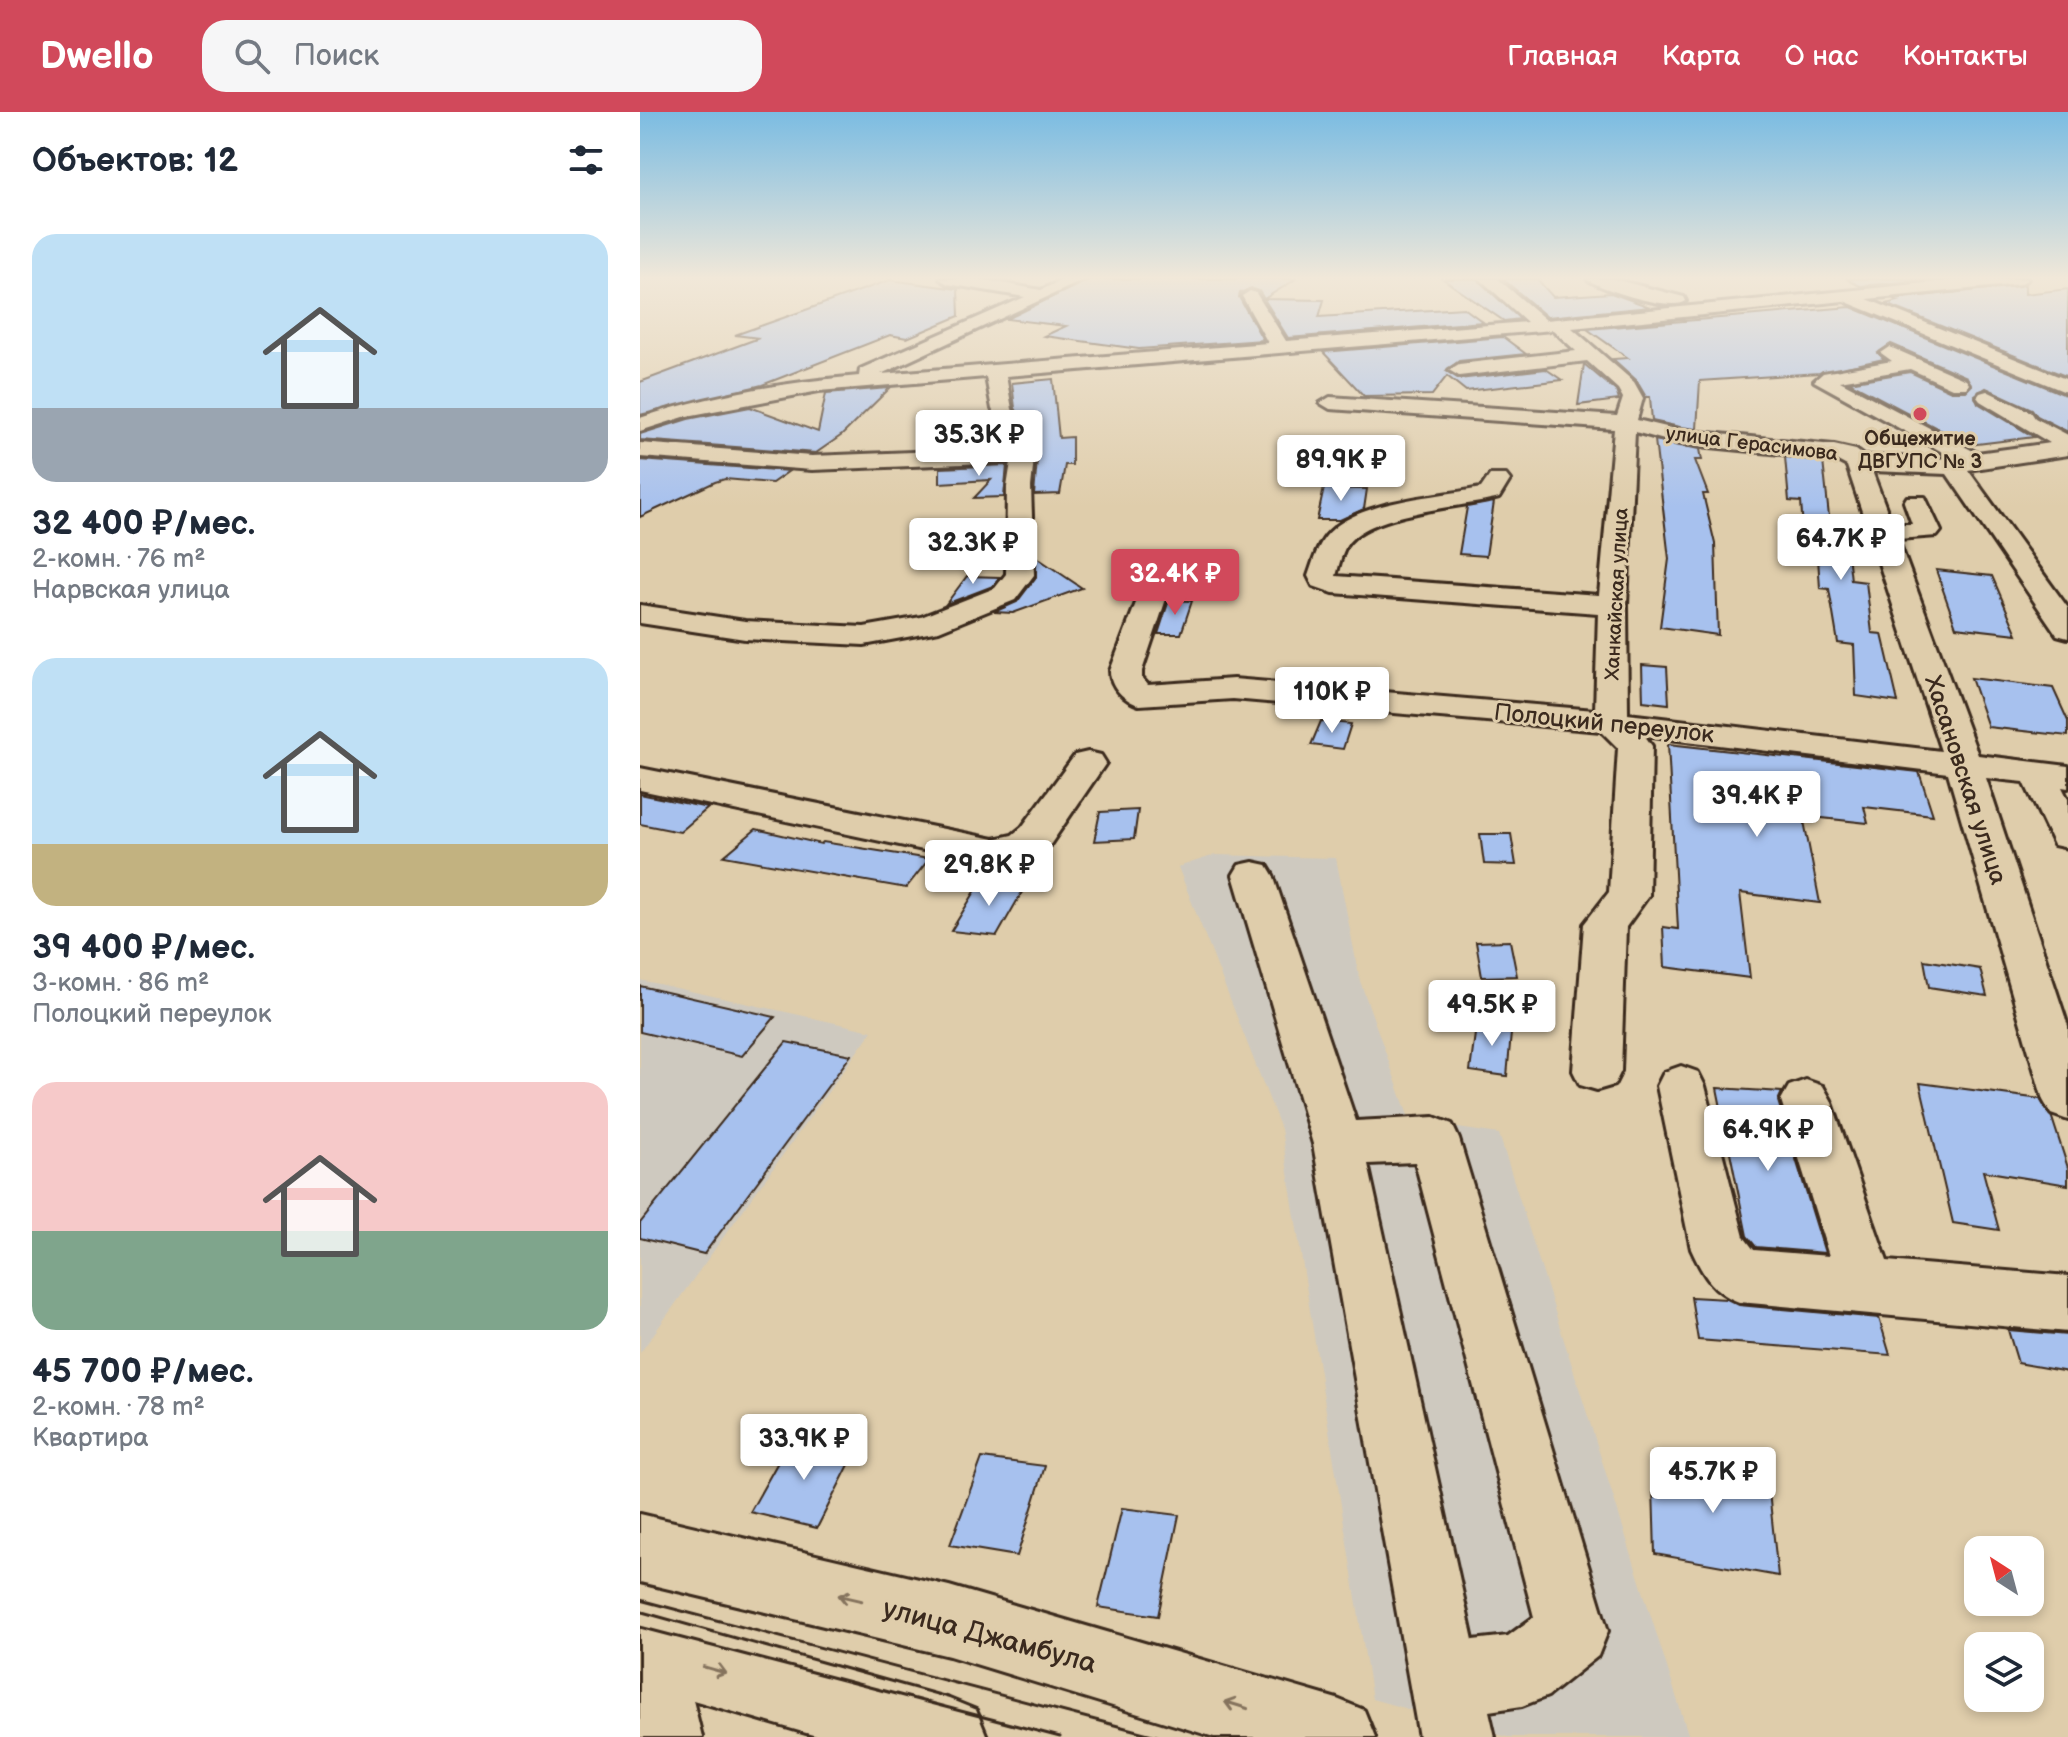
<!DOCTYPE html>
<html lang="ru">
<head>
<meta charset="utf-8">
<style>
	:root { --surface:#fff; --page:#f6f6f7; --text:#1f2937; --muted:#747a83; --accent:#d1495b }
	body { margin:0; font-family:"Balsamiq Sans",sans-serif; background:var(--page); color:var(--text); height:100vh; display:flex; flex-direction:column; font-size:30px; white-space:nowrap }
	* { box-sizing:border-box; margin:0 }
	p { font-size:26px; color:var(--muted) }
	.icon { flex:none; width:44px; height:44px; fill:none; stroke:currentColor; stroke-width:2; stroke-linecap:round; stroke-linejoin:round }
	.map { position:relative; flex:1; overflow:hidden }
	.sheet { display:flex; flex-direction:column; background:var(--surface); width:640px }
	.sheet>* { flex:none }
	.needle { width:52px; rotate:324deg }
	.controls { position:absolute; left:1324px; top:1424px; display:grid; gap:16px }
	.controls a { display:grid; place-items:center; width:80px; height:80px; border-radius:16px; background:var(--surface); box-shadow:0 4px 12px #0003; font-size:40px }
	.price { position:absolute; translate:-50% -68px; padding:0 18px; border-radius:8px; background:#fff; color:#222; font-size:26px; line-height:52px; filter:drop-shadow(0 2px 4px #0008) }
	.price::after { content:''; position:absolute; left:50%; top:48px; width:24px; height:18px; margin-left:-12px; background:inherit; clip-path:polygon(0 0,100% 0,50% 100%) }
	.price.current { background:var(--accent); color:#fff }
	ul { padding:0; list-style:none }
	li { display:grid; align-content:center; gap:16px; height:424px; padding:0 32px }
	li span { display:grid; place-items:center; height:248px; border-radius:24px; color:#555 }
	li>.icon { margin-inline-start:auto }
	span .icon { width:144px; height:144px; fill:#fffc; stroke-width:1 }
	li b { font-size:34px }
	h2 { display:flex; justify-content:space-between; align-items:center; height:96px; padding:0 32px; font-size:34px }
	header { display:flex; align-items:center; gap:48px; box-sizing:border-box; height:112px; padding:0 40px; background:var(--accent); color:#fff }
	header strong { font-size:38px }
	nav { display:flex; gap:44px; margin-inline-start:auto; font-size:28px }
	.search { width:560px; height:72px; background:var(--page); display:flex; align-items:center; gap:20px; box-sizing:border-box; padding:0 28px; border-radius:24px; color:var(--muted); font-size:30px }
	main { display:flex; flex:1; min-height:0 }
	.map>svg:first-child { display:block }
	.built { fill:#cec9bf }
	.building { fill:#a7c1ee; stroke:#3b2a1e; stroke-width:2 }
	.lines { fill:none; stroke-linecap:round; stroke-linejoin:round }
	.minor-casing { stroke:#3b2a1e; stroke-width:6 }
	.minor { fill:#dfcdab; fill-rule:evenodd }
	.tram { stroke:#3b2a1e; stroke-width:3 }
	.oneway { stroke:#85735d }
	.poi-dot { fill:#d1495b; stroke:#dfcdab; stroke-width:3 }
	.labels { text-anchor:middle; stroke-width:6; stroke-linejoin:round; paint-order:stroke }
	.far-poi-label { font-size:20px; font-weight:bold; fill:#3b2a1e; stroke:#dfcdab }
	.far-street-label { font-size:20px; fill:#3b2a1e; stroke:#dfcdab }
	.street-label { font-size:24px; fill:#3b2a1e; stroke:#dfcdab }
	.near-street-label { font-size:28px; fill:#3b2a1e; stroke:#dfcdab }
</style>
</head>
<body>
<header>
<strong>Dwello</strong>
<div class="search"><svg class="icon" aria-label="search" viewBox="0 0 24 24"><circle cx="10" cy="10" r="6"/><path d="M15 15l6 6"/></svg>Поиск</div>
<nav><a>Главная</a><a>Карта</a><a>О нас</a><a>Контакты</a></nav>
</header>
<main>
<section class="sheet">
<h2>Объектов: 12<svg class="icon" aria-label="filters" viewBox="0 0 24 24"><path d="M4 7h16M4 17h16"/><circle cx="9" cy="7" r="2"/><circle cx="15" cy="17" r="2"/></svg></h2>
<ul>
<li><span style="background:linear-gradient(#bfe0f5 70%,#9aa5b1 0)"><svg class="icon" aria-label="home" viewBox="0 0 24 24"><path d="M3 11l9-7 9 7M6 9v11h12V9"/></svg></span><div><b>32 400 ₽/мес.</b><p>2-комн. · 76 m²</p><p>Нарвская улица</p></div></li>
<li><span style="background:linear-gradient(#bfe0f5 75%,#c2b280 0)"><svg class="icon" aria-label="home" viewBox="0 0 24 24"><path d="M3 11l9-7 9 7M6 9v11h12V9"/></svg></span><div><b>39 400 ₽/мес.</b><p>3-комн. · 86 m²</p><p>Полоцкий переулок</p></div></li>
<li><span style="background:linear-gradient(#f6c9c9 60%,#7fa58c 0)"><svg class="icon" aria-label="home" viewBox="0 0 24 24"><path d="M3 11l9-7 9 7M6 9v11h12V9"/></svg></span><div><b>45 700 ₽/мес.</b><p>2-комн. · 78 m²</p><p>Квартира</p></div></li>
</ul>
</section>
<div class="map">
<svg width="1428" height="1625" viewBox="0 0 1428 1625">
	<rect width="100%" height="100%" fill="#dfcdab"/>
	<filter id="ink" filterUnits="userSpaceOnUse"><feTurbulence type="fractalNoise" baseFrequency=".0125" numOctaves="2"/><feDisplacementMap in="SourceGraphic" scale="16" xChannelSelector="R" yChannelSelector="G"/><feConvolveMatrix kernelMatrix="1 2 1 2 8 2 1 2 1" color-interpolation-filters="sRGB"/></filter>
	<g filter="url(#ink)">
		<g class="built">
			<polygon points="575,743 696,746 720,869 770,1009 859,1022 1049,1625 867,1625 732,1587 641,1017 538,755"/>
			<polygon points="0,868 232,919 0,1241"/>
		</g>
		<g class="building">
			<polygon points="449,167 656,167 624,187 684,188 679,205 824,196 843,210 648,226 619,179 611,176 600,181 599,185 623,228 499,237 404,224 426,214 367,207"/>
			<polygon points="803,167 837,167 880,207 864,209"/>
			<polygon points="863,167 897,167 913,185 971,181 1010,195 907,205"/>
			<polygon points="1206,167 1293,167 1220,174"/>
			<polygon points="250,168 318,177 319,204 267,226 250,223 122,273 0,303 0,270 119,226 95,223"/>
			<polygon points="1385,173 1385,182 1428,177 1428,265 1246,192 1258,189 1253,187"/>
			<polygon points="1211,195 1428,284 1428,320 1397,304 1392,297 1346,276 1335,283 1338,291 1394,325 1329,333 1209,270 1270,260 1311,279 1326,279 1331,274 1327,265 1251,232 1238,241 1244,247 1179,261 1060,269 1057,317 1040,315 1012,309 1010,285 1006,285 996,268 973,247 988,246 947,217"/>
			<polygon points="863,225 886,242 819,249 806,259 819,267 906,257 922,268 826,279 807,264 792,283 724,284 683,240"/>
			<polygon points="944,252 976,279 979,288 938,293"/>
			<polygon points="413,267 419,326 432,325 432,353 425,353 420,382 394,383 398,336 375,296 372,271"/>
			<polygon points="250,276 202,323 176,341 0,328 0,322 48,307 110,295 178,320 186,281"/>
			<polygon points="356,310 368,333 300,336 300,316"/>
			<polygon points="1015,328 1060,337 1062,348 1055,348 1068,382 1063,382 1075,432 1078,523 1020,515 1029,447"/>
			<polygon points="1145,345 1183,349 1191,423 1206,424 1211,468 1226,470 1232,521 1242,522 1258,590 1216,584 1214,533 1198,531 1189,477 1180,476 1177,431 1164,430 1161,390 1149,389"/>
			<polygon points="0,348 149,359 132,371 85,367 75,370 0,405"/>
			<polygon points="367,353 364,385 334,386 351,368 300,371 300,356"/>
			<polygon points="684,376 727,377 724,397 700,408 677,408"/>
			<polygon points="854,390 846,444 819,442 827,395"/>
			<polygon points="396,445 442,476 373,501 354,500 377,490 396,465"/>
			<polygon points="1296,458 1352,464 1377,522 1316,515"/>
			<polygon points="327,464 360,465 353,474 306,492"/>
			<polygon points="529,488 552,489 541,522 518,522"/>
			<polygon points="1002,553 1027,555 1029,592 1003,589"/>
			<polygon points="1331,566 1413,576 1428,609 1428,624 1348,615"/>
			<polygon points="681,609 711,612 703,637 671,633"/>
			<polygon points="1028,632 1279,660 1293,703 1224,695 1228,711 1163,704 1180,791 1100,781 1110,866 1025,855 1023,815 1038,817"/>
			<polygon points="0,682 68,696 40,720 0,712"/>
			<polygon points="498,698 494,727 454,729 460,700"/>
			<polygon points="116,717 181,732 183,730 289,747 266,776 84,744"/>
			<polygon points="840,722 871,722 876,753 844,752"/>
			<polygon points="342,768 386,773 357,824 311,819"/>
			<polygon points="870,829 877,864 842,865 836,830"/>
			<polygon points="1284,848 1340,857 1347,884 1289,875"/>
			<polygon points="0,874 135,905 102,944 0,920"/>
			<polygon points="837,907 872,911 867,964 830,959"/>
			<polygon points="146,930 211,943 64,1142 0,1126 0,1111"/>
			<polygon points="1280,971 1400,987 1412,1006 1428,1056 1428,1073 1343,1059 1359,1118 1313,1111"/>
			<polygon points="1077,976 1142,980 1138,989 1185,1141 1116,1135 1107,1124"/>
			<polygon points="1051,1185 1087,1187 1099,1193 1239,1206 1250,1243 1058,1228"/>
			<polygon points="1368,1218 1428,1223 1428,1260 1378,1251"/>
			<polygon points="152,1325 216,1339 177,1416 110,1400"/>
			<polygon points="1012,1341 1127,1361 1138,1464 1015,1442"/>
			<polygon points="342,1346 405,1354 377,1444 310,1433"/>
			<polygon points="482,1396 539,1403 518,1504 458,1495"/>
		</g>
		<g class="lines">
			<defs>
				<g id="minor">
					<path d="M300,167H339L401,178L424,167H446L241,262L628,231L602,184L610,179L616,181L646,229L887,210L840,167H858L906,208L1328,167H1388L1380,172L1227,187L1428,268V281L1204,189L932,216L994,270L1003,286L997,308L1039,318L1194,333L1216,338L1224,344L1315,347L1174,269L1183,261L1252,249L1241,241L1250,235L1326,268L1329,272L1326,276H1312L1270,257L1200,269L1337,341L1410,331L1340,289L1337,285L1340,281L1347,279L1391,300L1395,306L1428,323V343L1328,358L1428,496V526L1417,523L1307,362L1232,359L1252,412H1272L1264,390L1267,385H1285L1301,419L1297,424L1258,427L1338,643L1428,654V676L1422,675L1428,687V736L1414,733L1384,670L1346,666L1428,914V1008L1411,1002L1403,988L1308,661L1005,624L1012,634L1009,783L986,815L981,959L974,973L957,978L940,973L933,959L944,812L969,780L978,636L961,619L593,587L499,593C485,589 470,575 470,559L502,475L506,469L516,467L526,469L530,475L502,559V566L508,573L593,567L955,598L958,501L693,481L673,474L668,464C673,450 677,435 686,424C716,388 798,385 841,376L850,363H866L870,368L859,386C821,396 728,400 706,434C701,443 699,454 696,464L959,483L974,317L690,297L680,291L690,285L977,304L983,286L978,277L947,249L819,264L809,258L819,252L936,239L913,218L366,264L372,297L395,336L391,375L394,463L375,488L299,519L224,533L105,527L0,511V493L105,509L224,515L281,505L355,476L366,462L367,375L371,350L172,358L0,345V331L172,344L373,336L352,297L346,265L179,279L47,304L0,319V306C70,283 146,270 219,264L220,257L385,185L308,172ZM995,320L1039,332L1194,347L1207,354L1301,639L988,602L987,493Z"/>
					<path d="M947,167H973L1044,185L1046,189C1034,200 961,178 947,167Z"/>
					<polygon points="448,640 461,643 466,651 410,733 399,741 354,753 0,678 0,656 354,727 372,723 382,715 435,643"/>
					<path d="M613,750L627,753L633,763L716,1009L794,1005L812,1012L819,1027L968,1519L958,1544L908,1584L882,1594L849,1599L855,1625H779L673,1032L593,763L599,753ZM775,1050L894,1505L868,1524L833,1528L728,1052Z"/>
					<path d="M1041,954L1058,960L1065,974L1104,1125L1114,1138L1189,1144L1141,988L1149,974L1166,968L1183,974L1191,988L1247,1149L1428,1164V1220L1099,1190C1072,1179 1063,1163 1051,1137L1017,974L1024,960Z"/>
					<polygon points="0,1402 309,1474 697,1587 724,1598 735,1625 574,1625 309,1544 0,1470"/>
					<polygon points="0,1501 309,1587 336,1598 347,1625 180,1625 53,1588 62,1625 0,1625"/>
				</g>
			</defs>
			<use href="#minor" class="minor-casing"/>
			<use href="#minor" class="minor"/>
			<g class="tram">
				<polyline points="0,1488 520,1625"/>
				<polyline points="0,1515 420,1625"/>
			</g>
		</g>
		<defs><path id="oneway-shaft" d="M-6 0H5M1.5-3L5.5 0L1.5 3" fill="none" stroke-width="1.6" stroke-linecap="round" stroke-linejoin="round" transform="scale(2)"/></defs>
		<g class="oneway">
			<use href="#oneway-shaft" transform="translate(210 1486) rotate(-167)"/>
			<use href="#oneway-shaft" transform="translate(75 1558) rotate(16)"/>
			<use href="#oneway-shaft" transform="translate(596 1593) rotate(-163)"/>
		</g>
	</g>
	<linearGradient id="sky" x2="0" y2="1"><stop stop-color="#7bbce2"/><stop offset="0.42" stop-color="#f1e8d9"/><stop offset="1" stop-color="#f1e8d9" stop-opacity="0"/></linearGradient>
	<rect width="1428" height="395" fill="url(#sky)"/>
	<circle class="poi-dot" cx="1280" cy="302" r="8"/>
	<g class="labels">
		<g class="far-poi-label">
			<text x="1280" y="333">Общежитие<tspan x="1280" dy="23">ДВГУПС № 3</tspan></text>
		</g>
		<g class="far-street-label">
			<text transform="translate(1112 331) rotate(7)" y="7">улица Герасимова</text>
			<text transform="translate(976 482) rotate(-87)" y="7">Ханкайская улица</text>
		</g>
		<g class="street-label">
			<text transform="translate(964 611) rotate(6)" y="8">Полоцкий переулок</text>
			<text transform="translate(1326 668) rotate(72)" y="8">Хасановская улица</text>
		</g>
		<g class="near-street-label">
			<text transform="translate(350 1523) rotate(15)" y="10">улица Джамбула</text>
		</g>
	</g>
</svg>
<div class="controls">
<a><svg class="needle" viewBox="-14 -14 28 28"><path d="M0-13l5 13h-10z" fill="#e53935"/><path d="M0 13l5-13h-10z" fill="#747a83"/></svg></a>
<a><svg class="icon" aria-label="layers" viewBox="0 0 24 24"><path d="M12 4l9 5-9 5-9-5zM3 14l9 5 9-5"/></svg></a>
</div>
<b class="price" style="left:339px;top:366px">35.3K ₽</b>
<b class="price" style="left:701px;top:391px">89.9K ₽</b>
<b class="price" style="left:1201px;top:470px">64.7K ₽</b>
<b class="price" style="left:333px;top:474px">32.3K ₽</b>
<b class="price current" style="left:535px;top:505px">32.4K ₽</b>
<b class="price" style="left:692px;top:623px">110K ₽</b>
<b class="price" style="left:1117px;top:727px">39.4K ₽</b>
<b class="price" style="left:349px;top:796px">29.8K ₽</b>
<b class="price" style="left:852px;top:936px">49.5K ₽</b>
<b class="price" style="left:1128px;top:1061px">64.9K ₽</b>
<b class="price" style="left:164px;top:1370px">33.9K ₽</b>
<b class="price" style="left:1073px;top:1403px">45.7K ₽</b>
</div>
</main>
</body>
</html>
